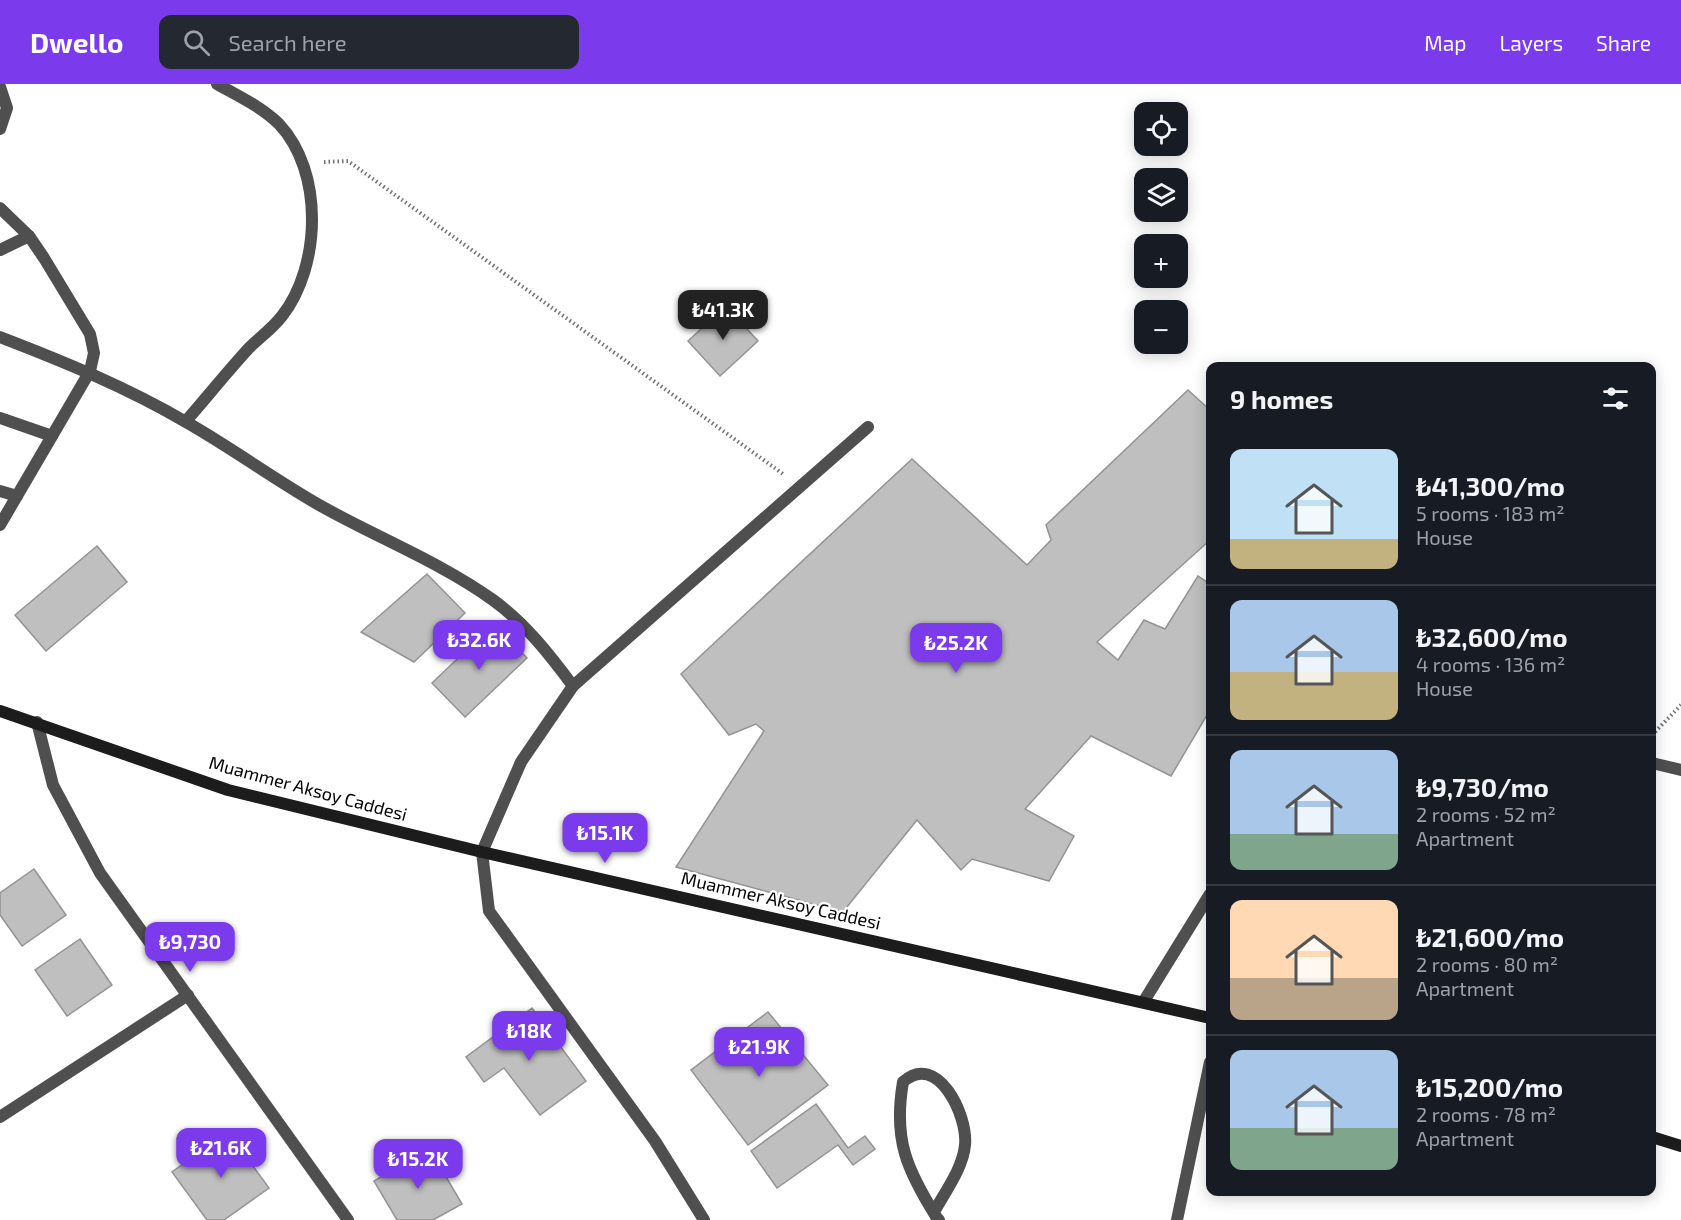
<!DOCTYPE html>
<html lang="en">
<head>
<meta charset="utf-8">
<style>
	:root { --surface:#171b24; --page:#242831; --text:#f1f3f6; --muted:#9ea1a6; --line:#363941; --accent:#7c3aed }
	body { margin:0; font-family:"Exo 2",sans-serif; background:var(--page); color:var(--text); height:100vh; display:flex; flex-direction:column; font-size:22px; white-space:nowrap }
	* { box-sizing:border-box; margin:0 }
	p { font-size:20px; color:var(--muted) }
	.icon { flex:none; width:33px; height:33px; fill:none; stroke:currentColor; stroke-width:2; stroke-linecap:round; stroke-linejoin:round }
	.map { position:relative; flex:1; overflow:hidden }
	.panel { position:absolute; left:1206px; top:278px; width:450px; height:834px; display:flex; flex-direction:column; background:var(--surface); border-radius:12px; box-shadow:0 3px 15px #0003 }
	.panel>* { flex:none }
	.buttons { position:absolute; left:1134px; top:18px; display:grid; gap:12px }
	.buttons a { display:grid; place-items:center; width:54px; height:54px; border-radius:12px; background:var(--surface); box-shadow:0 3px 15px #0003; font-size:30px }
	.price { position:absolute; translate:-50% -51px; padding:0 14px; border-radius:12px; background:var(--accent); color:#fff; font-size:20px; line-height:39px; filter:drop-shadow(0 2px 3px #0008) }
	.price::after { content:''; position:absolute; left:50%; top:36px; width:18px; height:14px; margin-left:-9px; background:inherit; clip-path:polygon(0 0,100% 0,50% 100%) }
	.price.current { background:#222; color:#fff }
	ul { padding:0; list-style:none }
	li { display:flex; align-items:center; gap:18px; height:150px; padding:0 24px }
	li+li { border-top:2px solid var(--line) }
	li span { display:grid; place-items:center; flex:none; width:168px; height:120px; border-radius:12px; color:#555 }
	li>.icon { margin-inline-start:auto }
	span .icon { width:72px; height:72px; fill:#fffc; stroke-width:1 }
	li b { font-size:26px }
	h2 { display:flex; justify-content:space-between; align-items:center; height:72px; padding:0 24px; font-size:26px }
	header { display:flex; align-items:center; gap:36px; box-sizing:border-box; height:84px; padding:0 30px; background:var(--accent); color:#fff }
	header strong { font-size:28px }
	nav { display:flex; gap:33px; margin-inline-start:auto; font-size:21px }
	.search { width:420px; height:54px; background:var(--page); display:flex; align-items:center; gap:15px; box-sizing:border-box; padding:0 21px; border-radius:12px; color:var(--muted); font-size:22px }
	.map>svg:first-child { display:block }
	.building { fill:#bfbfbf; stroke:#939393; stroke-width:1.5 }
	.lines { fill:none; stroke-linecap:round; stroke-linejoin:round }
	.path { stroke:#717171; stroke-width:4; stroke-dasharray:1.5 3; stroke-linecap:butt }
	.lane { stroke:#4f4f4f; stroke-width:12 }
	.street { stroke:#4f4f4f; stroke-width:12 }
	.secondary { stroke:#1c1c1c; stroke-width:12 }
	.labels { text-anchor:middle; stroke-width:4.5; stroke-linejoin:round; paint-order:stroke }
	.street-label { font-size:18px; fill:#000; stroke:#fff }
</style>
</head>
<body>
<header>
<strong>Dwello</strong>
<div class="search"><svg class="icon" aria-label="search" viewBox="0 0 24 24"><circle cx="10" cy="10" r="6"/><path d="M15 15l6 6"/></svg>Search here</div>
<nav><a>Map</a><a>Layers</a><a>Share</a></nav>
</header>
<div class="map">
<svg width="1681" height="1136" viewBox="0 0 1681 1136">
	<rect width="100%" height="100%" fill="#fff"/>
	<g class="building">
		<polygon points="726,222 758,257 720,292 688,257"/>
		<polygon points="1188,306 1210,326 1210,456 1097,558 1118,576 1144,536 1165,545 1198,492 1210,500 1210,626 1171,692 1091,652 1025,725 1074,752 1049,797 972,775 961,786 917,736 843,828 676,783 764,647 756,640 729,651 681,590 912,375 1027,481 1051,456 1046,441"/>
		<polygon points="97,462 127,498 46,567 15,531"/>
		<polygon points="427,490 465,529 414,578 361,548"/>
		<polygon points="494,540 527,574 465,633 432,599"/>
		<polygon points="34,785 66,831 22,862 0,831 0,809"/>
		<polygon points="80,855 112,901 67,932 35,886"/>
		<polygon points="532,924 586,997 540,1031 504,984 484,998 466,973"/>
		<polygon points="768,928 828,1001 748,1061 691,986"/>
		<polygon points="816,1020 848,1064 865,1052 875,1065 853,1081 838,1061 777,1104 751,1067"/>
		<polygon points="228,1048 269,1104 224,1136 207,1136 172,1088"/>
		<polygon points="429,1064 462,1120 433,1136 397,1136 374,1097"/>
	</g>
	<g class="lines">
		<g class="path">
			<polyline points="324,78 348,77 783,390"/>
			<polyline points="1652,651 1681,621"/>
		</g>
		<g class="lane">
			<polyline points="0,3 7,24 0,45"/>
			<polyline points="0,124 29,152 44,174 90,250 94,269 90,287 0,441"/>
			<polyline points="0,166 29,152"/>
			<path d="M0,253C65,278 126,303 186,338C232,364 275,396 321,422C378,454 440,478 493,516C525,539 550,571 573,602"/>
			<polyline points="0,334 52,352"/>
			<path d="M186,337C207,313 227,288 249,264C260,253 272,245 282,232C321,182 324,88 279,40C262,23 238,12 217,0"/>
			<polyline points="0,407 17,412"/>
			<polyline points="1144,917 1210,810"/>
			<polyline points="0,1033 188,911"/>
			<path d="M934,1128C945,1108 963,1084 965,1061C968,1031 937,967 903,998C893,1056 907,1086 937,1134L939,1136"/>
			<polyline points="704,1136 655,1057 489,827 482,768 521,678 573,602 868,343"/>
			<polyline points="1177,1136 1210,978"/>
		</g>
		<g class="street">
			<polyline points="37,638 53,701 100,789 348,1136"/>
			<polyline points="1652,679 1681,686"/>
		</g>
		<g class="secondary">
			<polyline points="0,627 228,706 482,768 1210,934"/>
			<polyline points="1652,1053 1681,1062"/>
		</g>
	</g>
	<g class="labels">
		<g class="street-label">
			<text transform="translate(308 705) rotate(15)" y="6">Muammer Aksoy Caddesi</text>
			<text transform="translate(781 817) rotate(13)" y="6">Muammer Aksoy Caddesi</text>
		</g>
	</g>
</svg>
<div class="buttons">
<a><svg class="icon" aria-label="locate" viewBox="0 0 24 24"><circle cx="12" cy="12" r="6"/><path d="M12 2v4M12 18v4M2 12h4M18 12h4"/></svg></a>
<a><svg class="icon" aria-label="layers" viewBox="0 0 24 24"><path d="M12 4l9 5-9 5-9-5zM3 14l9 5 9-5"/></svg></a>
<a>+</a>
<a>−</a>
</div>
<b class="price current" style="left:723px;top:257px">₺41.3K</b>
<b class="price" style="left:479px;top:587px">₺32.6K</b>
<b class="price" style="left:956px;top:590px">₺25.2K</b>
<b class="price" style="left:605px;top:780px">₺15.1K</b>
<b class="price" style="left:190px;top:889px">₺9,730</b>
<b class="price" style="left:529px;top:978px">₺18K</b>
<b class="price" style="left:759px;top:994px">₺21.9K</b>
<b class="price" style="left:221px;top:1095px">₺21.6K</b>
<b class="price" style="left:418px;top:1106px">₺15.2K</b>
<section class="panel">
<h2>9 homes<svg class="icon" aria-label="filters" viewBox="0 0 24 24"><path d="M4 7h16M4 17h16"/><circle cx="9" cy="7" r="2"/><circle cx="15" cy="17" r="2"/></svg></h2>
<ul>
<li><span style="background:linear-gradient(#bfe0f5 75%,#c2b280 0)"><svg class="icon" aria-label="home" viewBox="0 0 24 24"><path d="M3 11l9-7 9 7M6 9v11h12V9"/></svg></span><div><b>₺41,300/mo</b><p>5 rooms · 183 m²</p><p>House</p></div></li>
<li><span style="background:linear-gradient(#a9c7e8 60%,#c2b280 0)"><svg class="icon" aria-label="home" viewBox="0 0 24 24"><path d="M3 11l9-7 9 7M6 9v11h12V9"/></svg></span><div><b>₺32,600/mo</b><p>4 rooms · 136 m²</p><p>House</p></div></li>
<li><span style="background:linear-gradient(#a9c7e8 70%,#7fa58c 0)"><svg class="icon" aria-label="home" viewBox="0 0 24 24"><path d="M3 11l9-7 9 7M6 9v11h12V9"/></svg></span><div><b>₺9,730/mo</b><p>2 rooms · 52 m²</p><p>Apartment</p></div></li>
<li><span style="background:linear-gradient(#ffd9b3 65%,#b9a48a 0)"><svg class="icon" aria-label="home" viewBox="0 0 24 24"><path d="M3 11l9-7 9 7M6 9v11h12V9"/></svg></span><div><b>₺21,600/mo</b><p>2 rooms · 80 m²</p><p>Apartment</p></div></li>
<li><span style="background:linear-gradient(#a9c7e8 65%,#7fa58c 0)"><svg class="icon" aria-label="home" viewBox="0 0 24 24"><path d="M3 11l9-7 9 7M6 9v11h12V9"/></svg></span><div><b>₺15,200/mo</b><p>2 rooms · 78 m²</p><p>Apartment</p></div></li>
</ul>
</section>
</div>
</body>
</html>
